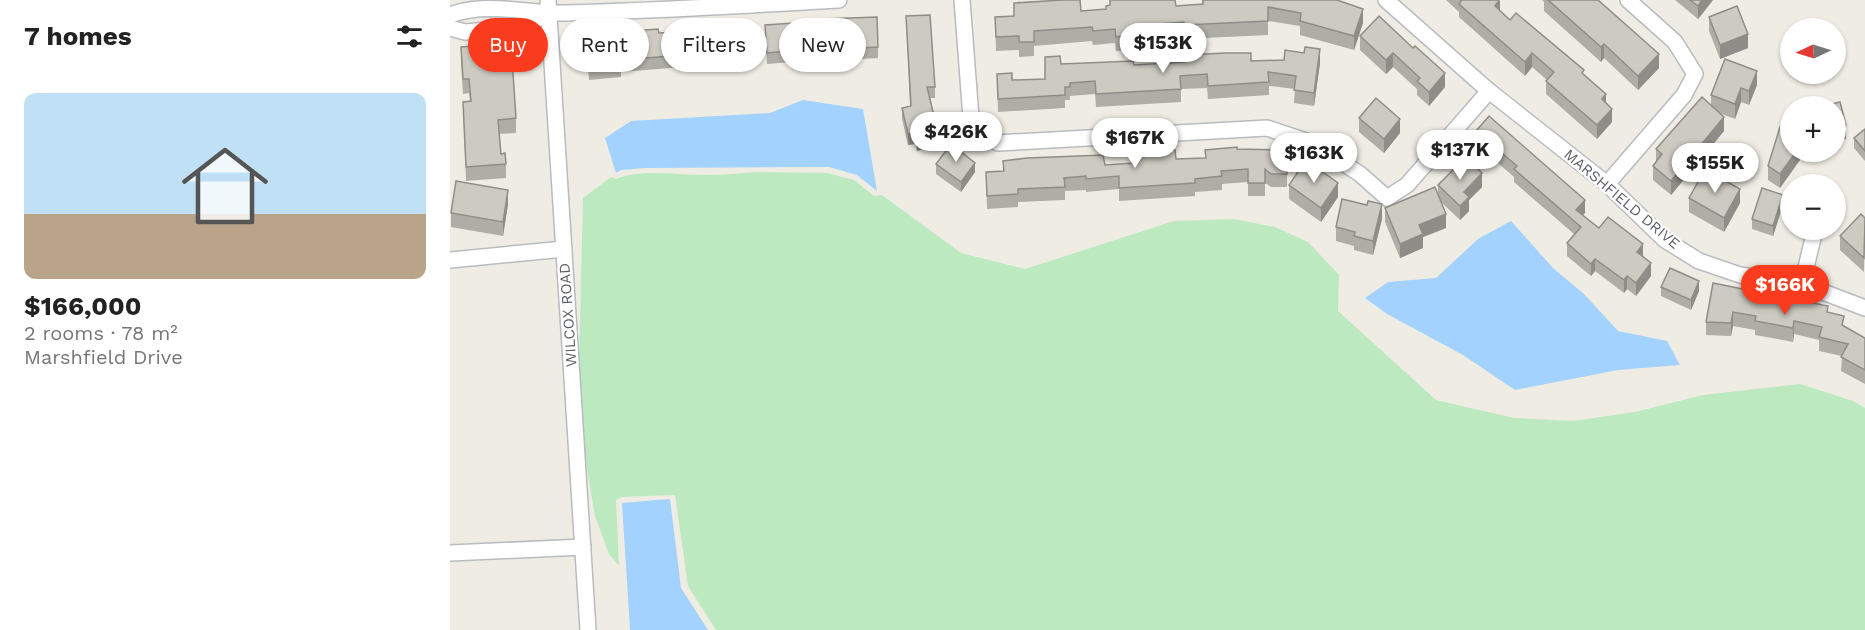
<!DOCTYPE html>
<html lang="en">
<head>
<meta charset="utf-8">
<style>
	:root { --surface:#fff; --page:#f2f2f2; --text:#222; --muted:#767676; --accent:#fb3b1d }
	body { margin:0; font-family:"Work Sans",sans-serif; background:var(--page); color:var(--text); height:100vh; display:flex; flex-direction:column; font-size:22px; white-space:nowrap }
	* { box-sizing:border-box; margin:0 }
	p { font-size:20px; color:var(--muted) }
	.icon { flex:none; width:33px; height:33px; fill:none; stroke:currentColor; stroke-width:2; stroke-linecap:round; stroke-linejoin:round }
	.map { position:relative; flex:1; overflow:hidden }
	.details { display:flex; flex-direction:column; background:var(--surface); width:450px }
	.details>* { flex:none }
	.guide { position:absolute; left:18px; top:18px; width:570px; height:54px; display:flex; gap:12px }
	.needle { width:39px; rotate:266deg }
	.buttons { position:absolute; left:1330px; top:18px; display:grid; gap:12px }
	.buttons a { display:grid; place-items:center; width:66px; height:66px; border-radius:50%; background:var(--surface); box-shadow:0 2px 4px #0004; font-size:30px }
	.price { position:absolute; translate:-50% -51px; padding:0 14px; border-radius:21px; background:#fff; color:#222; font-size:20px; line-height:39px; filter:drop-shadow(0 2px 3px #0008) }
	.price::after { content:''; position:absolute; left:50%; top:36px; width:18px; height:14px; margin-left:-9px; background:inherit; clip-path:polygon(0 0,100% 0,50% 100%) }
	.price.selected { background:var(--accent); color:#fff }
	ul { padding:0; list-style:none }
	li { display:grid; align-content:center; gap:12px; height:318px; padding:0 24px }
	li span { display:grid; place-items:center; height:186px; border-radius:12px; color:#555 }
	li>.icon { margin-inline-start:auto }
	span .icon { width:108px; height:108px; fill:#fffc; stroke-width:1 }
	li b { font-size:26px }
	h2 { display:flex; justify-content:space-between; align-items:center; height:72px; padding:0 24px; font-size:26px }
	.pill { padding:0 21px; border-radius:27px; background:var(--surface); box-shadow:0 2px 4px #0004; font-size:21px; line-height:54px }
	.pill.selected { background:var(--accent); color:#fff }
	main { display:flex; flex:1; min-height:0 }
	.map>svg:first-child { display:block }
	.green { fill:#bce9bf }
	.water { fill:#a3d2ff }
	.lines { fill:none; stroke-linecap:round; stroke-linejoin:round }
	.minor-casing { stroke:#b8bbc0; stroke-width:18 }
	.minor { stroke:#fff; stroke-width:15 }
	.wall { fill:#afaea6 }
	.shaded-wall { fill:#8f8d87 }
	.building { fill:#cccac1; stroke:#8f8d87; stroke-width:1.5 }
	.labels { text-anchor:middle; stroke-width:4.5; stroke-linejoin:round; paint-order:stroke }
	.street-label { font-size:15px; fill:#5b5f65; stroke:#fff }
</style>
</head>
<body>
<main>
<section class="details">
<h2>7 homes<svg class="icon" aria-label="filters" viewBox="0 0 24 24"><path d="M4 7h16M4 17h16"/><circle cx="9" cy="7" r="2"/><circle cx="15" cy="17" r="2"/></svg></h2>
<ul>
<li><span style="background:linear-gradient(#bfe0f5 65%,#b9a48a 0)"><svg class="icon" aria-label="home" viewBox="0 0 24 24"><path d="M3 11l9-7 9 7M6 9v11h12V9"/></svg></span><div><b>$166,000</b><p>2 rooms · 78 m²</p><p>Marshfield Drive</p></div></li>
</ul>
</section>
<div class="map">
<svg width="1415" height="630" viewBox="0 0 1415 630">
	<rect width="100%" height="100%" fill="#efede3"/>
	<path class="green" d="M306,172L377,173L404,180L424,196L432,195L511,253L575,269L724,221L783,219L825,227L858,242L889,275L888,311L986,400L1064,418L1123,421L1185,412L1253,395L1350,384L1403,401L1415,408V630H266L238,586L225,495L172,497L166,500L169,566L159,554L145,516L134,451L129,367L133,198L161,177L166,179C194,168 229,176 259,175C275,175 290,173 306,172Z"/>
	<g class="water">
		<polygon points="353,100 413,109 427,191 407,175 379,167 195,168 171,170 166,173 155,138 181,121 320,113"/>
		<polygon points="1061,221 1103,268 1134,294 1168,331 1217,341 1230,365 1168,370 1065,390 1013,355 937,314 915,298 938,282 986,278 1028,239"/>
		<polygon points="220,499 231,588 258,630 180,630 172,503"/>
	</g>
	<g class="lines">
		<defs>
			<g id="minor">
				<polyline points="98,0 138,630"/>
				<polyline points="512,0 521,118 531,134 548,143 817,128 862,143 910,174 937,198 957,185 1039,91"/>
				<polyline points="936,0 1039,91 1157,184 1215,240 1249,261 1290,275 1352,284 1415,308"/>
				<path d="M0,15C38,1 75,14 114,13C206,11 297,5 389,0"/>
				<polyline points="0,28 15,32 72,27 99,13"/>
				<polyline points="1157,184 1234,95 1245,74 1225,42 1178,0"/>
				<polyline points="0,260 114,249"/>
				<polyline points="1352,284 1365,230"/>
				<polyline points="0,553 133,547"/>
			</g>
		</defs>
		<use href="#minor" class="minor-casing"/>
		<use href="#minor" class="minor"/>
	</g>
	<g class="wall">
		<polygon points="660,0 726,6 752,4 752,0 887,0 913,23 904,50 850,35 850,26 818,21 818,35 734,39 734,36 681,40 681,50 666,51 665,43 643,45 642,41 584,46 584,56 569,57 569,50 546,51 545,17 656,9 660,5"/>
		<polygon points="996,0 1049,0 1050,11 1060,20 1134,75 1156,103 1162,122 1147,139 1096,94 1096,81 1097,80 1082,67 1075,76 1009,17 1009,12"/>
		<polygon points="1092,0 1148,0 1209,68 1188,90 1154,58 1151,62 1094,11 1094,2"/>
		<polygon points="1225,0 1263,0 1248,19"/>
		<polygon points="456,16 485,87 485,98 480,98 485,120 494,143 467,151 465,144 458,145 452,119 452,108 460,106"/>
		<polygon points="929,16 995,87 979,106 967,95 967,89 943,67 936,74 910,50 910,36"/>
		<polygon points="1259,17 1298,48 1270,59 1259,31"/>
		<polygon points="372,24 428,47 428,58 412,59 411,52 391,53 391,65 356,69 355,61 317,64 315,25 344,27"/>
		<polygon points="285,32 296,50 296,62 171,72 171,77 139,80 137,56 137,44 155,42 155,33 209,33"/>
		<polygon points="11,47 66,118 66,133 49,134 51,154 56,164 56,178 16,181 13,102 20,102 19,93 13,94 11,61"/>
		<polygon points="801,61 870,63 864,106 844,103 845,89 819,86 819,95 758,99 757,88 731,89 731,102 646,107 645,94 620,96 620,100 615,100 615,108 548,112 547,74 562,80 595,79 611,64 684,65"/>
		<polygon points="1307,85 1299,105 1291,102 1285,119 1269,113 1274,131 1221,195 1203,180 1203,166 1206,162 1206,149 1261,106 1261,95"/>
		<polygon points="909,118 950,133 934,153 909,132"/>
		<polygon points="1415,129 1415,161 1404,148 1404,138"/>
		<polygon points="1026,131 1135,213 1133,215 1149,228 1193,257 1201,276 1186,296 1177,289 1174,293 1145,271 1141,276 1117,256 1117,243 1124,234 1064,182 1064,177 1026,144"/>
		<polygon points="683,150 726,159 755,158 755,150 837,150 837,187 821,187 815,183 815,196 798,196 798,182 772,184 772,190 745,192 745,196 669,201 669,189 636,192 636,190 615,191 615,200 568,202 568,207 537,209 536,172 553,171 553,161 655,165 683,163"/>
		<polygon points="1352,152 1352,157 1330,188 1318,180 1318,166"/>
		<polygon points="486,164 525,172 511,192 486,174"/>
		<polygon points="839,185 888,197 871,222 839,199"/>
		<polygon points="988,185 1032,187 1019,200 1019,211 1010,220 990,201 996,228 973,237 973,248 950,258 935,222 935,208 988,196"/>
		<polygon points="1239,198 1290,203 1274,232 1239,212"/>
		<polygon points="58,204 53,236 1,227 1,213"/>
		<polygon points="1333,205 1323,236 1302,229 1302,219"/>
		<polygon points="1415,218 1414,272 1390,250 1390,236"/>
		<polygon points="932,219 923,255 904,250 904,246 886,241 886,227"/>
		<polygon points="1263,283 1378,312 1394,326 1415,338 1415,384 1391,371 1392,356 1369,351 1369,340 1344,334 1343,342 1305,335 1305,330 1283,326 1281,336 1256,335 1256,322"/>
		<polygon points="1211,287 1249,291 1241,310 1211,296"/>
	</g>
	<g class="shaded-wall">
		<polygon points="1050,0 1050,14 1045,6"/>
		<polygon points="1252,0 1263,0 1248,19 1248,6"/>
		<polygon points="913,9 913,23 904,50 904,36"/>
		<polygon points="1298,34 1298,48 1270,59 1270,45"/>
		<polygon points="1154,44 1154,58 1151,62 1151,47"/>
		<polygon points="870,49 870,63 864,106 864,93"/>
		<polygon points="943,53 943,67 936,74 936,60"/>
		<polygon points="1082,53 1082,67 1075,76 1075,62"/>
		<polygon points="1209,54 1209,68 1188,90 1188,76"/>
		<polygon points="1307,71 1307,85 1299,105 1299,91"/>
		<polygon points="995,73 995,87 979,106 979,92"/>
		<polygon points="1291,88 1291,102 1285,119 1285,104"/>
		<polygon points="1156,94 1156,108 1152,99"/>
		<polygon points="1162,109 1162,122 1147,139 1147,125"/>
		<polygon points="1274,117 1274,131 1221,195 1221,181"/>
		<polygon points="950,119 950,133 934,153 934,139"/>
		<polygon points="1396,125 1396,139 1386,142 1386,128"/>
		<polygon points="494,132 494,143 467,151 467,140"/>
		<polygon points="465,133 465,144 458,145 458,134"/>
		<polygon points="1346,152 1352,152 1352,157 1330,188 1330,174"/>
		<polygon points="525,163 525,172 511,192 511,182"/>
		<polygon points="1032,173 1032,187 1019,200 1019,211 1010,220 1010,206 1014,192"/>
		<polygon points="888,183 888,197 871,222 871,208"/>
		<polygon points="1290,189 1290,203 1274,232 1274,218"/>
		<polygon points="58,190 58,204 53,236 53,222"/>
		<polygon points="1333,195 1333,205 1323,236 1323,226"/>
		<polygon points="1135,200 1135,213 1126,222 1126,210"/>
		<polygon points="932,204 932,219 923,255 923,241"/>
		<polygon points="996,214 996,228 973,237 973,248 950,258 950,244 969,225"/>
		<polygon points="1193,244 1193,257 1187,252"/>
		<polygon points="1145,259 1145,271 1141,276 1141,264"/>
		<polygon points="1201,263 1201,276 1186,296 1186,283"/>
		<polygon points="1177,276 1177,289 1174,293 1174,280"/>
		<polygon points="1249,281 1249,291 1241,310 1241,300"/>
		<polygon points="1283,312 1283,326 1281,336 1281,323"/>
		<polygon points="1344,321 1344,334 1343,342 1343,328"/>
	</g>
	<g class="building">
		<polygon points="612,0 630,0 631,11 656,9 656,6 660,5 660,0 725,0 726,6 753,4 753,0 887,0 913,9 904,36 850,21 851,13 818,7 818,21 734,25 734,22 681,26 681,35 666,37 665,29 643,31 642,27 584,31 584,42 569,42 569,36 546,37 545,17 564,16 564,3"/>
		<polygon points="1011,0 1049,0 1045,6 1060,20 1066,13 1134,70 1132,73 1156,94 1152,99 1162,109 1147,125 1096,81 1104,72 1082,53 1075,62 1009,4 1011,1"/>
		<polygon points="1098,0 1148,0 1209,54 1188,76 1154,44 1151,47"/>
		<polygon points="1240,0 1252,0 1248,6"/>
		<polygon points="1287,6 1298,34 1270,45 1259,17"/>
		<polygon points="480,15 485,87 477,87 485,120 491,118 494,132 467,140 465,133 458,134 452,108 461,106 456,16"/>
		<polygon points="929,16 963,48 965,46 995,73 979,92 967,81 970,78 943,53 936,60 910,36"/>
		<polygon points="427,17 428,47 412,48 411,40 390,41 391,54 356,57 355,49 317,53 315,25 344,23 344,27 373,24 372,19"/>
		<polygon points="285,23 285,32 295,31 296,50 171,60 171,65 139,68 137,44 155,42 155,33 208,29 209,33 244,31 243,26"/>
		<polygon points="61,43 66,118 48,120 51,154 55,153 56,164 16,167 13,102 21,101 19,79 13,79 11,47"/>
		<polygon points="855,47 870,49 864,93 844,90 846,76 818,72 819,82 758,86 757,74 730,76 731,89 646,94 645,81 620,83 620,87 615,87 615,95 548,99 547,74 562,73 562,80 595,79 595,57 610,56 611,64 683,61 684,65 736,62 736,55 775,53 801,53 801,61 834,60 835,50 854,53"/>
		<polygon points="1275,59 1307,71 1299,91 1291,88 1285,104 1261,95"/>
		<polygon points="1252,97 1274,117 1221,181 1203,166 1212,154 1206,149"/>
		<polygon points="926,98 950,119 934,139 909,118"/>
		<polygon points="1367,98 1370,106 1351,106 1350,103"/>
		<polygon points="1390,102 1396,125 1386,128 1386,106 1374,106"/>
		<polygon points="1039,116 1135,200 1126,210 1149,228 1158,217 1193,244 1187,252 1201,263 1186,283 1177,276 1174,280 1145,259 1141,264 1117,243 1131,227 1064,169 1067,166 1026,131"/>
		<polygon points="1330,127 1341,135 1341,152 1346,152 1330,174 1318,166"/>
		<polygon points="1415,129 1415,151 1404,138"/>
		<polygon points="501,144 525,163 511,182 486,164"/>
		<polygon points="787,147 787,149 837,150 837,174 821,174 815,169 815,183 798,183 798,169 771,171 772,176 745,179 745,183 669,188 669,176 636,179 636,176 614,178 615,187 568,189 568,194 537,196 536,172 554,171 553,161 577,158 653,155 655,165 684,163 683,150 725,150 726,159 756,158 755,150"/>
		<polygon points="1016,157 1032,173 1014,192 1019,197 1010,206 988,185"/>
		<polygon points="856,160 888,183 871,208 839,185"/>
		<polygon points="1253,173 1263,179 1265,175 1290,189 1274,218 1239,198"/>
		<polygon points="6,181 58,190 53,222 1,213"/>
		<polygon points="985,187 996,214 969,225 973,234 950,244 935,208"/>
		<polygon points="1312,188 1333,195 1323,226 1302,219"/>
		<polygon points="892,199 917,205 918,201 932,204 923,241 904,236 905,232 886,227"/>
		<polygon points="1411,214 1415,218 1414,258 1390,236"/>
		<polygon points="1220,268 1249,281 1241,300 1211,287"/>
		<polygon points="1263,283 1378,306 1377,312 1394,316 1392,325 1415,338 1415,370 1391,357 1398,344 1369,337 1372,327 1344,321 1343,328 1305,321 1306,316 1283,312 1281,323 1256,322"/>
	</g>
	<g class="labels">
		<g class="street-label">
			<text transform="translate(1172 199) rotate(40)" y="5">MARSHFIELD DRIVE</text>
			<text transform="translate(118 315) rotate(-94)" y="5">WILCOX ROAD</text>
		</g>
	</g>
</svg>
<div class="buttons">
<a><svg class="needle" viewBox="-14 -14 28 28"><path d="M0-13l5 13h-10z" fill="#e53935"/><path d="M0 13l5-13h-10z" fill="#767676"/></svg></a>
<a>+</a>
<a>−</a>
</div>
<b class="price" style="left:713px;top:74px">$153K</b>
<b class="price" style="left:506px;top:163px">$426K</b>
<b class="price" style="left:685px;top:169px">$167K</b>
<b class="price" style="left:1010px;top:181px">$137K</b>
<b class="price" style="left:864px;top:184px">$163K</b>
<b class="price" style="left:1265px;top:194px">$155K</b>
<b class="price selected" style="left:1335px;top:316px">$166K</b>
<div class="guide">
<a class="pill selected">Buy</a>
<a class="pill">Rent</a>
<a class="pill">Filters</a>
<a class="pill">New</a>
</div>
</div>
</main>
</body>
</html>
